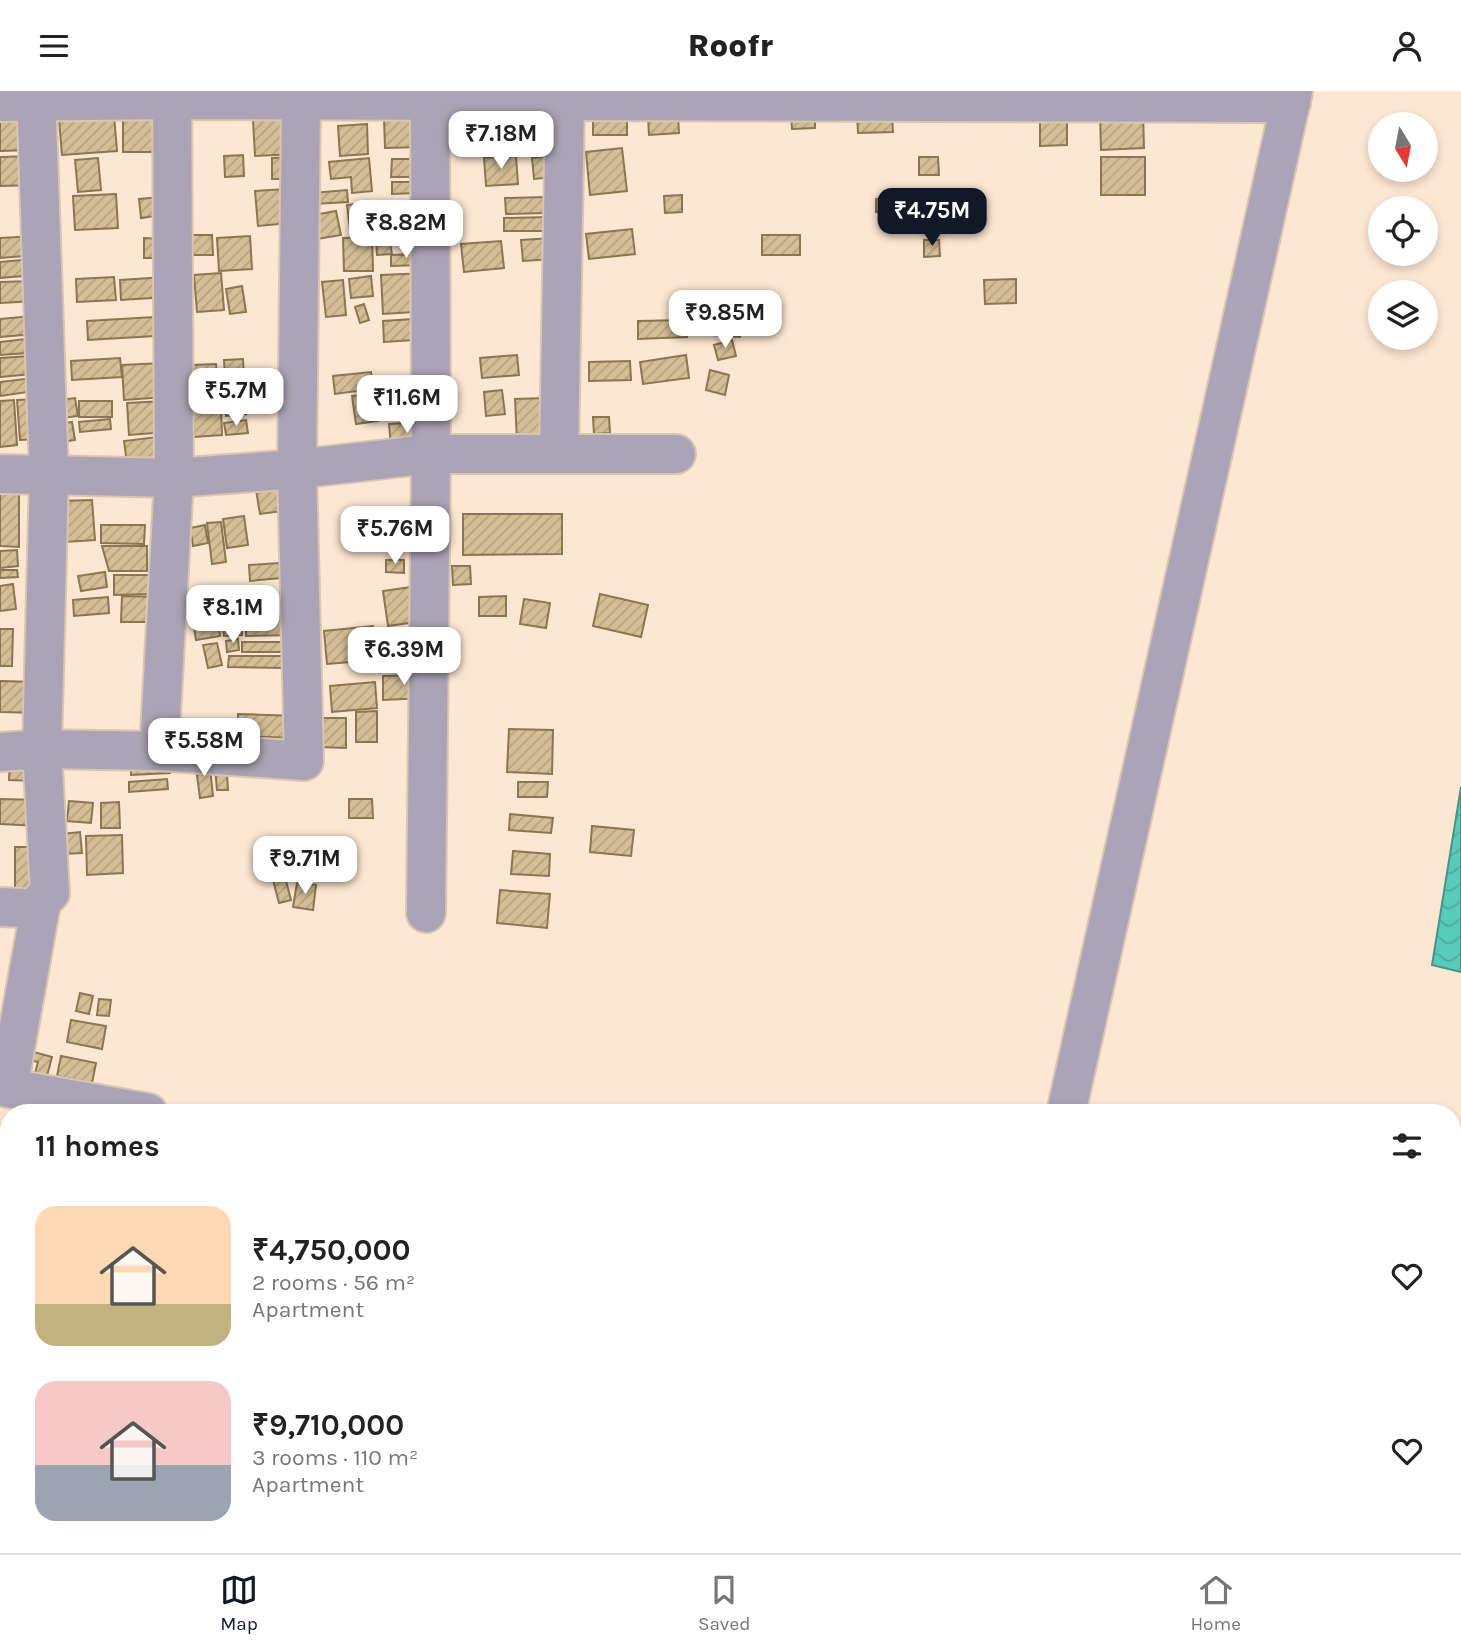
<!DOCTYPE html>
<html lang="en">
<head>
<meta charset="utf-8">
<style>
	:root { --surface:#fff; --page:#f6f6f6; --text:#222; --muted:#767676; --line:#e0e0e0; --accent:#111827 }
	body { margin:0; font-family:Karla,sans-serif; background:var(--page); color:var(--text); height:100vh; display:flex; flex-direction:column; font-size:26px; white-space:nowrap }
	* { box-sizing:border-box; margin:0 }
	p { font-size:23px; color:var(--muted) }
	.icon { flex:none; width:38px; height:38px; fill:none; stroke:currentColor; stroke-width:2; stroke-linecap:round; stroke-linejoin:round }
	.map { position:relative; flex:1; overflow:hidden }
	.panel { position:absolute; left:0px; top:1013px; width:1461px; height:450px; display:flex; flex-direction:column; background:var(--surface); border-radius:28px 28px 0 0; box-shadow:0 4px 10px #0003 }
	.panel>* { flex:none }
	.needle { width:46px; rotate:170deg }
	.tools { position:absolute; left:1368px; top:21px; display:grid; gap:14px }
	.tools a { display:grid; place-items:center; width:70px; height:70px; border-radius:50%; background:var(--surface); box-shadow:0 4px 10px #0003; font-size:35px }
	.price { position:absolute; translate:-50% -60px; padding:0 16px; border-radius:14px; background:#fff; color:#222; font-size:23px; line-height:46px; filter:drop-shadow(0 2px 4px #0008) }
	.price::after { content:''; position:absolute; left:50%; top:42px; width:21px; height:16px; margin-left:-10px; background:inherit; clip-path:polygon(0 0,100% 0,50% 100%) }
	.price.current { background:var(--accent); color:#fff }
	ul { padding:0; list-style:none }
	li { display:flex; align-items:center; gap:21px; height:175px; padding:0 35px }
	li span { display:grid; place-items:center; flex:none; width:196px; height:140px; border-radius:21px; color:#555 }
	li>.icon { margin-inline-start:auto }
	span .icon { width:84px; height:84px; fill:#fffc; stroke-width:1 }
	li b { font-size:30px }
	h2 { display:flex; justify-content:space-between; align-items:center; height:84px; padding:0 35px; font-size:30px }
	header { display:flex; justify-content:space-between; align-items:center; height:91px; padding:0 35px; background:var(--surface); font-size:32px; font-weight:800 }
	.dock { display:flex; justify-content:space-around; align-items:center; height:98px; border-top:2px solid var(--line); background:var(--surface); font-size:19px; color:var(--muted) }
	.dock a { display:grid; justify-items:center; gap:4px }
	.dock .current { color:var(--accent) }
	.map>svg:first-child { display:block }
	.water { fill:url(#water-waves); stroke:#479485; stroke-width:2 }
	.building { fill:url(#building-hatch); stroke:#8a7650; stroke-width:2 }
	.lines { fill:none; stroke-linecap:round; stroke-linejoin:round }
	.minor-casing { stroke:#dac5b2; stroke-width:42 }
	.minor { stroke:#aba4b6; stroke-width:38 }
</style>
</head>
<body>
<header><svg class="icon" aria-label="menu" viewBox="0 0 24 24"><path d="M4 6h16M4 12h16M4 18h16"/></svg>Roofr<svg class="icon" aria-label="person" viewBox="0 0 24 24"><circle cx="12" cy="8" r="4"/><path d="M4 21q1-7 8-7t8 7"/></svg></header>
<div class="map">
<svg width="1461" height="1462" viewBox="0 0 1461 1462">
	<defs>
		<pattern id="water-waves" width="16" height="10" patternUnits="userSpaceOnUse" patternTransform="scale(1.75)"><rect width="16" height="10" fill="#58cbbb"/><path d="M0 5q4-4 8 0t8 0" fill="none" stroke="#4cad9f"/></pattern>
		<pattern id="building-hatch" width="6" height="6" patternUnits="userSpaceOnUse" patternTransform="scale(1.75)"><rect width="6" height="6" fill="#d4be96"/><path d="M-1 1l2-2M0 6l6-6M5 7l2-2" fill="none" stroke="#b6a280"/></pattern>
	</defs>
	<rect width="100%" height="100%" fill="#fde7d3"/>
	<polygon class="water" points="1461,696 1461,881 1432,874"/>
	<g class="building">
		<polygon points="1067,21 1067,54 1040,55 1040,22"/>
		<polygon points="1143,21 1144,57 1101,59 1100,23"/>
		<polygon points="29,23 30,59 0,60 0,24"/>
		<polygon points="892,23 893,41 858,42 857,24"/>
		<polygon points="114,24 117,60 62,64 59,28"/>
		<polygon points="678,24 679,42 649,44 648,26"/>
		<polygon points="791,24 815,24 815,37 792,38"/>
		<polygon points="294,26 296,63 255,65 253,29"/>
		<polygon points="421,26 422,56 385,57 384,27"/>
		<polygon points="468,26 502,28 500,48 466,45"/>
		<polygon points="553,26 554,39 508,42 507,29"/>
		<rect x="593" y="26" width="34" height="18"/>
		<rect x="123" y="27" width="44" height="34"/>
		<polygon points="367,33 368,63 340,65 338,35"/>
		<polygon points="551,45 552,57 513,58 513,46"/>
		<polygon points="622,57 627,100 590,104 586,61"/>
		<polygon points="243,64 244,85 225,86 224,65"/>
		<polygon points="33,65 34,94 0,95 0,66"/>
		<polygon points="516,65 518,93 486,95 484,67"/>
		<polygon points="551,65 553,86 534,88 532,67"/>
		<polygon points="293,66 294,88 272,88 272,67"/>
		<polygon points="919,66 938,66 939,84 919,84"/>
		<rect x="1101" y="66" width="44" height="38"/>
		<polygon points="98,67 101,99 78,101 75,69"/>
		<polygon points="369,67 372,100 352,102 351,86 331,88 329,71"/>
		<polygon points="392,68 418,68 418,86 391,86"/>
		<polygon points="392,91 415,91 416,102 392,103"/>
		<polygon points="286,98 289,132 258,135 255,100"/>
		<polygon points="347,99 348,111 314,113 313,102"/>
		<polygon points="116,103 118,137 75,139 73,105"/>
		<polygon points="682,104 682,121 665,122 664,105"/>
		<polygon points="161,106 162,124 141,127 139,108"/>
		<polygon points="545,106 546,122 506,123 505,107"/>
		<polygon points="888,107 888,121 876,121 876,108"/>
		<polygon points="378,111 381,135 350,138 347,114"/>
		<polygon points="395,112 415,113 414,128 394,128"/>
		<polygon points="336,120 341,144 311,149 308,125"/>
		<polygon points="548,126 548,140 504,140 504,127"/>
		<polygon points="415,133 416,141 392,143 392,135"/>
		<polygon points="632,138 635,163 589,168 586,143"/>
		<polygon points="192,144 212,144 213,164 193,164"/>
		<rect x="762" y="144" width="38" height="20"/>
		<polygon points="35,145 36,164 0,167 0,147"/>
		<polygon points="250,145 252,178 219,180 217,147"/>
		<polygon points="372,146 373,180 344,180 343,147"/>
		<polygon points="389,146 392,163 377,164 376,148"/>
		<polygon points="144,147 159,148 159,167 144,167"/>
		<polygon points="552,147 554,168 523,170 521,149"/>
		<polygon points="924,149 939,149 940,165 924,166"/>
		<polygon points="501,150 504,177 464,181 461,153"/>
		<polygon points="421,163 421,174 391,175 391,164"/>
		<polygon points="32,168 34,184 0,187 0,171"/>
		<polygon points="221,182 224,219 197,221 194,184"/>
		<polygon points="428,182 430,220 383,223 381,184"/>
		<polygon points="371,185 373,205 351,207 349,188"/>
		<polygon points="114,186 116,209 77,211 76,188"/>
		<polygon points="166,186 168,206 121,209 120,189"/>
		<polygon points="1016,188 1016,212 985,213 984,189"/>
		<polygon points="343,189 346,224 326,226 322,191"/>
		<polygon points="33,190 35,210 0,212 0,191"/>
		<polygon points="242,195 246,221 230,223 226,198"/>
		<polygon points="364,213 369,229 360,232 355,216"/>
		<polygon points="32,225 34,243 0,246 0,228"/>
		<polygon points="154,226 155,245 88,249 87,230"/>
		<polygon points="428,227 429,248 384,251 383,230"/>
		<polygon points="714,227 742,229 740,246 713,244"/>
		<polygon points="686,229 687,246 638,248 638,230"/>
		<polygon points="25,248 27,262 0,264 0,251"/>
		<polygon points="732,249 736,265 718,269 714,254"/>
		<polygon points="517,264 519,284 482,287 480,267"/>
		<polygon points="686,264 689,287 643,293 640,271"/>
		<polygon points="30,265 32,283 0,286 0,267"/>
		<polygon points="120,267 122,286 72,289 71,270"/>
		<polygon points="243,268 244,285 225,287 224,269"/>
		<polygon points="630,270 631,289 589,290 589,271"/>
		<polygon points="163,272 165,306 124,309 122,274"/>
		<polygon points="216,273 219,306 193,307 192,274"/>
		<polygon points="710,279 729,284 725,304 706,299"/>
		<polygon points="371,281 373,298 335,303 333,285"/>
		<polygon points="33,287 35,300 0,305 0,291"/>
		<polygon points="502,299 505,323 486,325 484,301"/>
		<polygon points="375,303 378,330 356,333 352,305"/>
		<polygon points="75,307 78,325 62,327 59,309"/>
		<polygon points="425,307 426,327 388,329 387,309"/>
		<polygon points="545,307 547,348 517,350 515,308"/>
		<polygon points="36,308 38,348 20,349 17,309"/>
		<polygon points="245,308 246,323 226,325 224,309"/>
		<polygon points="14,309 17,354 0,356 0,310"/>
		<rect x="79" y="310" width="33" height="16"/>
		<polygon points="165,310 167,341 129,344 127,312"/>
		<polygon points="221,317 222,344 194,346 193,319"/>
		<polygon points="593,326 609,326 610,342 594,343"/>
		<polygon points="110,328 111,338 80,341 79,331"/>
		<polygon points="246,329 248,342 226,344 224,332"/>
		<polygon points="72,331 75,349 62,351 59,333"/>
		<polygon points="422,331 424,356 391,357 389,333"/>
		<polygon points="165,345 168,368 127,372 124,350"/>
		<polygon points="277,383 283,420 260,423 254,387"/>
		<polygon points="0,400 19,400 19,456 0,455"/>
		<polygon points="92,409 95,449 65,451 60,410"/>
		<polygon points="463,423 562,423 562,463 463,464"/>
		<polygon points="244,425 248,454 227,457 223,428"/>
		<polygon points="221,431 226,471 212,473 207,432"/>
		<polygon points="101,434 145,434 144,453 101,452"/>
		<polygon points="205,434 208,452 193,455 190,437"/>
		<polygon points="102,455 147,455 147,480 109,480"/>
		<polygon points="17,459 18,475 0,477 0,460"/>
		<polygon points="386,469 404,469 404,482 386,481"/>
		<polygon points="279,472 281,487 250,490 249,474"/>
		<polygon points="452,475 470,475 471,493 453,494"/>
		<polygon points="0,479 17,479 18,486 0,487"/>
		<polygon points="105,481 107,496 81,500 78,485"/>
		<polygon points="114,484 150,484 150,503 114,504"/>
		<polygon points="13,493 16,518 0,520 0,495"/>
		<polygon points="418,495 423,530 388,535 383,500"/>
		<polygon points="600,503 648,514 641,546 593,535"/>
		<polygon points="122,505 161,506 161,531 121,531"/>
		<polygon points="506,505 506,525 479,525 479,506"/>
		<polygon points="108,506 109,522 74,525 73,509"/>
		<polygon points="524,508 550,512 546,537 520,533"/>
		<polygon points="246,525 297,525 297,544 246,545"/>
		<polygon points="217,526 220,545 196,549 193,530"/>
		<polygon points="241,527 242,544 224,545 222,529"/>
		<polygon points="373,535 376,569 327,573 324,540"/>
		<polygon points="0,538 13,538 12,575 0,575"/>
		<polygon points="238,548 239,559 227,561 226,550"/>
		<rect x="242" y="551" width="54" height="10"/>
		<polygon points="217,552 222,574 208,577 203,554"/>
		<polygon points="229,565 285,565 285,577 228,576"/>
		<polygon points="424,584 425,607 383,609 383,585"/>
		<polygon points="0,590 38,591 37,622 0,621"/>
		<polygon points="375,591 377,617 332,621 330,595"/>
		<polygon points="377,620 377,651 356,651 356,621"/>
		<polygon points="238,623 296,625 295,647 238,645"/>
		<polygon points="320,627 346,627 346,657 319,656"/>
		<polygon points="509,638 553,639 552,683 507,681"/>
		<polygon points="169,666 170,682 131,684 131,668"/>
		<polygon points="214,666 226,666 228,699 217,699"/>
		<polygon points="209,668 213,705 200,707 195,669"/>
		<polygon points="10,669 37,670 36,690 9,689"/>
		<polygon points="167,688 168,698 129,701 129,691"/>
		<polygon points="518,691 548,691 547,706 518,706"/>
		<polygon points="0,708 41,709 40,735 0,733"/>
		<polygon points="349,708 372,708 373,727 349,727"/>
		<polygon points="69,710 93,712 91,732 67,730"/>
		<polygon points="119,711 120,737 101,737 101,712"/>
		<polygon points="510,723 553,727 551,742 509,739"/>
		<polygon points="592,735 634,739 631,765 590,761"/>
		<polygon points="80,741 82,762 63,763 62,743"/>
		<polygon points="122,744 123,782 87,784 86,745"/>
		<polygon points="15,756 42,756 41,800 15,799"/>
		<polygon points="513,760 550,763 549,785 511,783"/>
		<polygon points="285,786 291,809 279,812 273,789"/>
		<polygon points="297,792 316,794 313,819 293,816"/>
		<polygon points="500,799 550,803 547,837 497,832"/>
		<polygon points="80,902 93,905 89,923 76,920"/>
		<polygon points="99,908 111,909 109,925 97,924"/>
		<polygon points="71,929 106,935 102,958 67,951"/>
		<polygon points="30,960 52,966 47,985 35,982 38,971 28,969"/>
		<polygon points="61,965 96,972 92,992 57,985"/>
		<polygon points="27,1454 51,1454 50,1462 26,1460"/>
	</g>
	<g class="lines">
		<defs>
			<g id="minor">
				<polyline points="172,0 174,387 297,378 431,363 676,363"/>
				<polyline points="0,11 173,9 1291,12"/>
				<polyline points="559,363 565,10"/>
				<polyline points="0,383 174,387 159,660 42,658 0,661"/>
				<polyline points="159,660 304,670 297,378 301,9"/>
				<polyline points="0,816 40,818 43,808 50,802 42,658 49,384 36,0"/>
				<polyline points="426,822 431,363 430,9"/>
				<polyline points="0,995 8,997 40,818"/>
				<polyline points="8,997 148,1022"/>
				<polyline points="1066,1022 1293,0"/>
				<polyline points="968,1462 970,1454"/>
			</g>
		</defs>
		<use href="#minor" class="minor-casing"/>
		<use href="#minor" class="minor"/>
	</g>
</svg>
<div class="tools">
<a><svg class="needle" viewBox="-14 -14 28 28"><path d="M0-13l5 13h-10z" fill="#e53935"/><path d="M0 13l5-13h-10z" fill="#767676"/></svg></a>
<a><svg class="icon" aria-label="locate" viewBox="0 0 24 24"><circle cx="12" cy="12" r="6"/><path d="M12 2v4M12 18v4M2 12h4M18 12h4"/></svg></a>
<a><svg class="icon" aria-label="layers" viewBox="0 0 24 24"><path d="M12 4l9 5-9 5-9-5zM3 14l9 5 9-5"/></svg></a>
</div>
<b class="price" style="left:501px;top:80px">₹7.18M</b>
<b class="price current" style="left:932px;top:157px">₹4.75M</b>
<b class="price" style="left:406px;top:169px">₹8.82M</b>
<b class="price" style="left:725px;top:259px">₹9.85M</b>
<b class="price" style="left:236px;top:337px">₹5.7M</b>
<b class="price" style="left:407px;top:344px">₹11.6M</b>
<b class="price" style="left:395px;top:475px">₹5.76M</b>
<b class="price" style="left:233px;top:554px">₹8.1M</b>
<b class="price" style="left:404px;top:596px">₹6.39M</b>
<b class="price" style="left:204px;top:687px">₹5.58M</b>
<b class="price" style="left:305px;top:805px">₹9.71M</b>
<section class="panel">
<h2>11 homes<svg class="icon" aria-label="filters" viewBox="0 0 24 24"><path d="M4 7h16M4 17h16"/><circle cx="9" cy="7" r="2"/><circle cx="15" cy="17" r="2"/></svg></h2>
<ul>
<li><span style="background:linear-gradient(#ffd9b3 70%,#c2b280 0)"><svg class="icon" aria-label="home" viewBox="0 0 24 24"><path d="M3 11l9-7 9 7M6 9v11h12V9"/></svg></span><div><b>₹4,750,000</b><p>2 rooms · 56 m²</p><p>Apartment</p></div><svg class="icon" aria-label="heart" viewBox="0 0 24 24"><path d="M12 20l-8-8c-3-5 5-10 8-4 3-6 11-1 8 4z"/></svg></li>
<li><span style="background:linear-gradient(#f6c9c9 60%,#9aa5b1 0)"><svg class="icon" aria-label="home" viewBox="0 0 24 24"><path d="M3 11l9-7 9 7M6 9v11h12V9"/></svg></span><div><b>₹9,710,000</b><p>3 rooms · 110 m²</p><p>Apartment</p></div><svg class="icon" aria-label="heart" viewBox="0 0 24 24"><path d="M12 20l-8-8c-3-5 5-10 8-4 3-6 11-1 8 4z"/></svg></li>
</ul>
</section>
</div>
<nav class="dock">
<a class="current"><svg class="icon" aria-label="map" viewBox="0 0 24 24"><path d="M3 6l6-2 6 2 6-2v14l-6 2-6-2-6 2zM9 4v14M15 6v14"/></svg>Map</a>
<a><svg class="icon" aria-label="saved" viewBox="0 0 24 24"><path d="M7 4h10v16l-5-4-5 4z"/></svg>Saved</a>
<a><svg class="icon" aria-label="home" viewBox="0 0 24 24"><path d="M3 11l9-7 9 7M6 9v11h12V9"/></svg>Home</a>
</nav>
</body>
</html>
